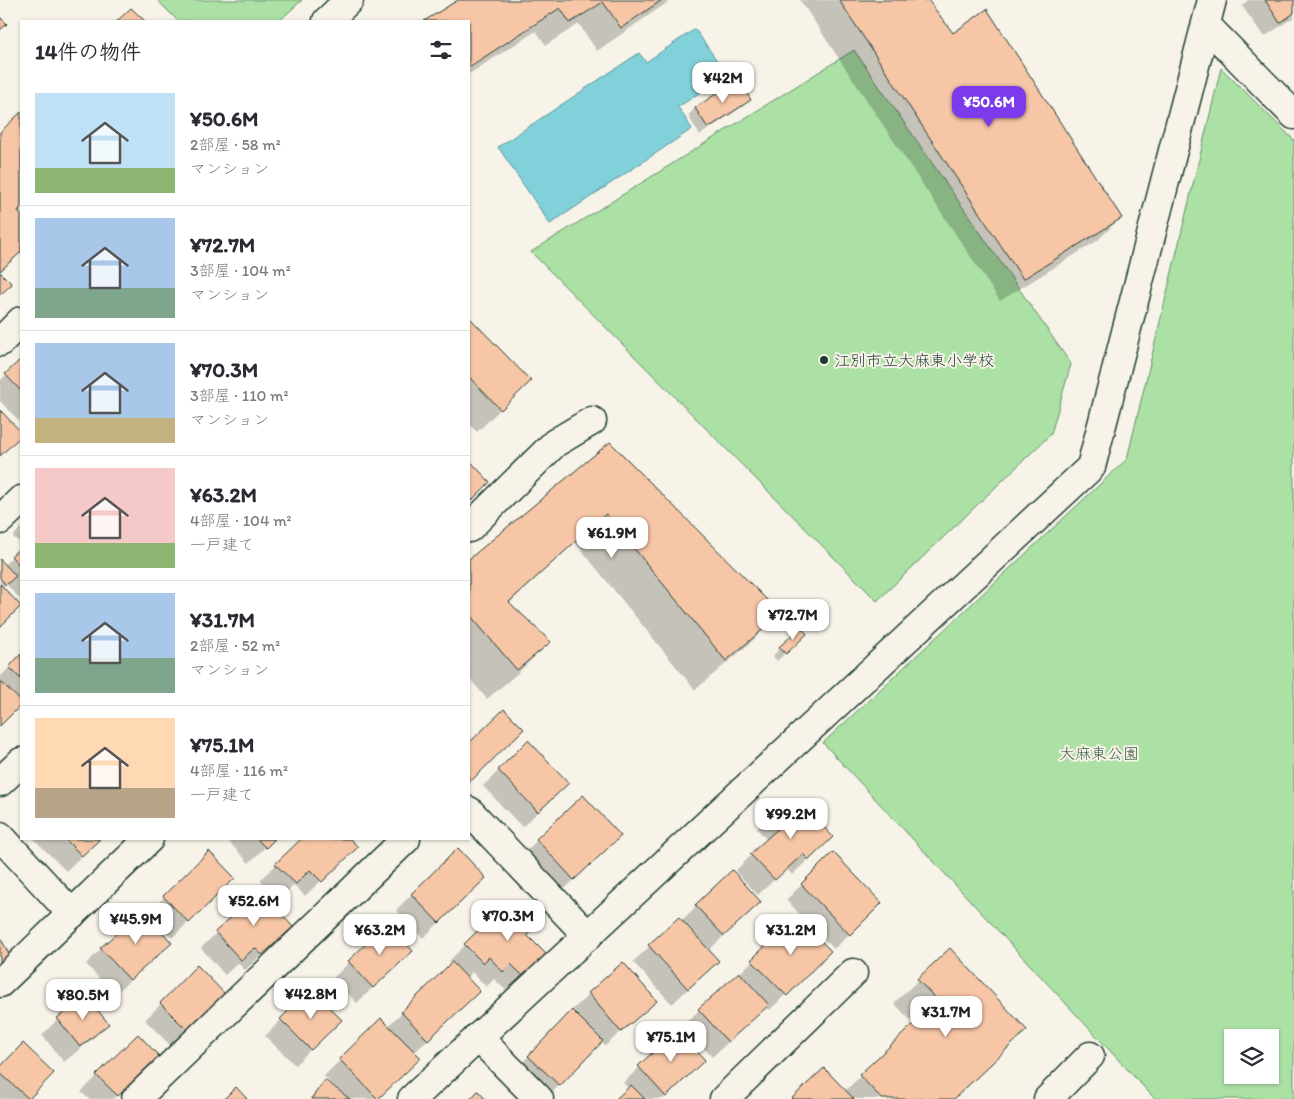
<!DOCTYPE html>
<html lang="ja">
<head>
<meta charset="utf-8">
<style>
	:root { --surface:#fff; --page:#f2f2f3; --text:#2b2b33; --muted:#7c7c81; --line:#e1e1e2; --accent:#7c3aed }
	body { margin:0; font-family:Itim,"Klee One",sans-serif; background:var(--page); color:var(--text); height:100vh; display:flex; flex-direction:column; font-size:19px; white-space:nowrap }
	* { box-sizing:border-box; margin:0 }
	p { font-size:16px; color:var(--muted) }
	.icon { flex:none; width:28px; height:28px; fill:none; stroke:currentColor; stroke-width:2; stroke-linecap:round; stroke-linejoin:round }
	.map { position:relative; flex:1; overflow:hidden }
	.side { position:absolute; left:20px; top:20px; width:450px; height:820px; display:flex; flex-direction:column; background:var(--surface); border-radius:0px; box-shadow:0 1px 4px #0004 }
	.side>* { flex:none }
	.controls { position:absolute; left:1224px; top:1029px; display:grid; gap:10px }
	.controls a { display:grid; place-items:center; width:55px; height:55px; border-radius:0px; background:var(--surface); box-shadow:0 1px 4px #0004; font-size:25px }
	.price { position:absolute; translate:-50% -42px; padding:0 11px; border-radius:10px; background:#fff; color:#222; font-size:16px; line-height:32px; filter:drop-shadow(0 1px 2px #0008) }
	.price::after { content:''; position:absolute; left:50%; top:30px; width:15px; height:11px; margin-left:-8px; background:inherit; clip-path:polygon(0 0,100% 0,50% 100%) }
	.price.active { background:var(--accent); color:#fff }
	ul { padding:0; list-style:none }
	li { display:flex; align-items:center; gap:15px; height:125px; padding:0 15px }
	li+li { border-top:1px solid var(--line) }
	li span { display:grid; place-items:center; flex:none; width:140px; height:100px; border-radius:0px; color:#555 }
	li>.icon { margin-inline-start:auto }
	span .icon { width:60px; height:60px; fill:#fffc; stroke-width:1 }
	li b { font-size:21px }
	h2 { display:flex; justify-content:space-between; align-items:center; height:60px; padding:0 15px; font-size:21px }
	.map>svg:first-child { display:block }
	.green { fill:#abe1a4; stroke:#658f6c; fill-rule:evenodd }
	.water { fill:#81d1da; stroke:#5a9698 }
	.shadow { fill:#0003 }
	.building { fill:#f7c6a7; stroke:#1f3d34 }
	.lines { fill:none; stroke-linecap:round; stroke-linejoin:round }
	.minor-casing { stroke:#1f3d34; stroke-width:31 }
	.minor { stroke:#f7f3e8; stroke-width:28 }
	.poi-dot { fill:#1f3d34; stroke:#f7f3e8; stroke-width:2 }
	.labels { text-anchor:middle; stroke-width:4; stroke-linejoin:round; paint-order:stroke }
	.poi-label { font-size:16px; fill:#1f3d34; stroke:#f7f3e8; text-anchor:start }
	.park-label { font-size:16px; fill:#3b5e4a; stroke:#f7f3e8 }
</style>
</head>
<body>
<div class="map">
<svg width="1294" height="1099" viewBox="0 0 1294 1099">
	<rect width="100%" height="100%" fill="#f7f3e8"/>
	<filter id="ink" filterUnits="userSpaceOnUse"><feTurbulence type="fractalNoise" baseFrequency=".02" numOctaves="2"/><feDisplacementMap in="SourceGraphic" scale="10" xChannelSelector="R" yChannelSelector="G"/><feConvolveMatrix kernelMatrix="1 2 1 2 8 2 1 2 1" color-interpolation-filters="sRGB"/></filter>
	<g filter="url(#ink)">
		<g class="green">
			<polygon points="157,0 302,0 279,21 178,21"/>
			<polygon points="854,50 1071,364 1051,434 877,601 531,252"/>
			<path d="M1221,68L1294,140V1099H1155L823,743L1127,459ZM1232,1038H1270V1075H1232Z"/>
		</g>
		<polygon class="water" points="695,29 727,75 678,107 692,129 550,224 498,147 639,53 646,62"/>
		<g class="shadow">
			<polygon points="460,0 671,0 597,51 579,24 546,45 536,31 469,74 469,21 426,21"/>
			<polygon points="800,0 927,0 953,34 1120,218 1097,241 1000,301"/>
			<polygon points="1248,0 1294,0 1294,17 1264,37 1242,6"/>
			<polygon points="750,99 742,107 700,135 688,116 695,108"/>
			<polygon points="21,114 21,251 0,272 0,134"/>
			<polygon points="469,319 529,381 477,432 469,424"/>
			<polygon points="21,361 21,423 0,401 0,381"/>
			<polygon points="610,444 779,614 749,644 695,690 575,542 509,603 549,642 519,672 487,699 469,678 469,561"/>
			<polygon points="21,527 21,539 19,542 13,537"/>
			<polygon points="21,548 21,600 6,584 2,588 0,626 0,561 4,565"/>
			<polygon points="805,634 777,661 773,656 780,648"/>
			<polygon points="21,656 21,709 20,710 17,707 0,725 0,677"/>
			<polygon points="528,742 552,799 522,827 483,786"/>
			<polygon points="582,797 604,852 558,895 521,856"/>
			<polygon points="784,802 816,852 792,875 786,868 758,895 735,871 767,840 757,829"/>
			<polygon points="34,839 99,839 66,871"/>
			<polygon points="226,839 273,839 249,863"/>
			<polygon points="303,839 348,839 356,847 305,896 294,885 279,899 260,880"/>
			<polygon points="209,853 234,878 172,938 148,913"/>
			<polygon points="833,854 881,903 834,949 786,900"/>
			<polygon points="732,872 744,917 708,951 718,961 672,1004 633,962 679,919 681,921"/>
			<polygon points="412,894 469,894 423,938 396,910"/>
			<polygon points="509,902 526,935 547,956 509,993 494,979 486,987 472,972 466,978 462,1006 414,1053 419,1058 378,1099 309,1099 326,1082 336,1090 337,1089 324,1076 381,1020 388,1026 452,964 449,961"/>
			<polygon points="796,918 829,951 770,1010 766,1007 712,1057 683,1025 739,974"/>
			<polygon points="387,926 395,966 357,1003 333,978"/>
			<polygon points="216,933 276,942 245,970 238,963 225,975 201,948"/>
			<polygon points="101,949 154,958 114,995 86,964"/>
			<polygon points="950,950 954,1099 792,1099 845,1091 915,1025 894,1003"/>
			<polygon points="623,964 655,1001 605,1046 601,1042 546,1099 513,1072 572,1012 577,1017 578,1016 573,1009"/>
			<polygon points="197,967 224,994 171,1046 145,1020"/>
			<polygon points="310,991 340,1020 295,1065 265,1036"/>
			<polygon points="86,997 107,1024 91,1040 64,1062 42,1035 58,1019"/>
			<polygon points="677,1032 688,1076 663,1099 618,1099 629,1089 623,1083"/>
			<polygon points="138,1036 158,1056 113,1099 89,1099 81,1092"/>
			<polygon points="0,1068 52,1073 27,1099 0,1099"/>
		</g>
		<g class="building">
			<polygon points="458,0 662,0 621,28 603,2 570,23 560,8 469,67 469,21 424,21"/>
			<polygon points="839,0 928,0 953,33 987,9 1122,218 1023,279"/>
			<polygon points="1265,0 1294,0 1294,13 1280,23"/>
			<polygon points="131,8 145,21 117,21"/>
			<polygon points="0,17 7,24 0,30"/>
			<polygon points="738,79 751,100 708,128 695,108"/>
			<polygon points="21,112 21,207 18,211 21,215 21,252 0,271 0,132"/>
			<polygon points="0,272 12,284 0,295"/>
			<polygon points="469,317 531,381 501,410 469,377"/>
			<polygon points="21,359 21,391 5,374"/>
			<polygon points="0,410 21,432 21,436 0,456"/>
			<polygon points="610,442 781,614 726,661 606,514 509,602 551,642 517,670 469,614 469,559"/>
			<polygon points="469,460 490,482 469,503"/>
			<polygon points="21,547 21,567 11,556"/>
			<polygon points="0,559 16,576 6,585 0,578"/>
			<polygon points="0,584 21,606 0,627"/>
			<polygon points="801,627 807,634 786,654 779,647"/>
			<polygon points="21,654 21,679 9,667"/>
			<polygon points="0,681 21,701 21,705 0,726"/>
			<polygon points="504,709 524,729 469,783 469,743"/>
			<polygon points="528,740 569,783 538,812 498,770"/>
			<polygon points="583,795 621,836 574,880 536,839"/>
			<polygon points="784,801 793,810 801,802 833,837 809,860 803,854 775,880 750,854 783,824 772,812"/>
			<polygon points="65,839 100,839 82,856"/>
			<polygon points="257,839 275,839 266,848"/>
			<polygon points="301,839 350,839 358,847 322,882 310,870 296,884 275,864"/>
			<polygon points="458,848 486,878 439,923 411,894"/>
			<polygon points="209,851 235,878 189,923 163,896"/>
			<polygon points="833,852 882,903 850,935 801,884"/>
			<polygon points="732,870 761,902 724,936 695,905"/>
			<polygon points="260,891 293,927 262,955 255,948 241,960 215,932"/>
			<polygon points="509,900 535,927 527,935 548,956 526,979 511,964 503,972 489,957 483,963 464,944"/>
			<polygon points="143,910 172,943 130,980 100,948"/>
			<polygon points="796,916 831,951 787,996 751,960"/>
			<polygon points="679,917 719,961 688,989 648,945"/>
			<polygon points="387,924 413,951 373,988 348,961"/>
			<polygon points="0,937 16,967 0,975"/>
			<polygon points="950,948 1027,1030 954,1099 882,1099 859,1075 938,1001 917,979"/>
			<polygon points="452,962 480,991 428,1040 401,1012"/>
			<polygon points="623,962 657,1001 621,1032 588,993"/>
			<polygon points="197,965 225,994 188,1031 160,1003"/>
			<polygon points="739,972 769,1005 728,1042 698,1009"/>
			<polygon points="310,989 342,1020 311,1050 280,1019"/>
			<polygon points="86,996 109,1024 80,1047 57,1018"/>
			<polygon points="572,1010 603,1041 560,1086 528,1056"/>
			<polygon points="381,1018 421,1058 378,1099 339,1059"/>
			<polygon points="677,1030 705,1060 666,1097 638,1066"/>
			<polygon points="138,1034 159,1056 118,1096 96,1075"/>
			<polygon points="23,1043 54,1073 29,1099 0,1073 0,1067"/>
			<polygon points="824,1068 854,1099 791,1099"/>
			<polygon points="325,1080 350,1099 311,1099"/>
			<polygon points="631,1085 645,1099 616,1099"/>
			<polygon points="236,1087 247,1099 224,1099"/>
			<polygon points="478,1091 485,1099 470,1099"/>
		</g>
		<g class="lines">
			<defs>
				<g id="minor">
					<polyline points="327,21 349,0"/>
					<polyline points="1206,25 1294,115"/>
					<polyline points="0,342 21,321"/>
					<polyline points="0,520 21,500"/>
					<polyline points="469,528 555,443 592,421"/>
					<polyline points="0,782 21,762"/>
					<polyline points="469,811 588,936"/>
					<polyline points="0,836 72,914"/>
					<polyline points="0,983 149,839"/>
					<polyline points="478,1037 539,1099"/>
					<polyline points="136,1099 406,839"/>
					<polyline points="412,1099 1091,467 1212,0"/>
					<polyline points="724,1099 853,973"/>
					<polyline points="1048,1099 1090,1056"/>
				</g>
			</defs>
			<use href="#minor" class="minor-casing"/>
			<use href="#minor" class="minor"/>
		</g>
	</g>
	<circle class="poi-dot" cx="824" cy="360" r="5"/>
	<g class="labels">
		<g class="poi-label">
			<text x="834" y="366">江別市立大麻東小学校</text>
		</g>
		<g class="park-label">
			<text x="1099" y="759">大麻東公園</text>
		</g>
	</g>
</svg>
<div class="controls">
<a><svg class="icon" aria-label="layers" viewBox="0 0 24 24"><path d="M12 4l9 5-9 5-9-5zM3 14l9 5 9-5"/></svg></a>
</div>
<b class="price" style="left:723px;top:104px">¥42M</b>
<b class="price active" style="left:989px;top:128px">¥50.6M</b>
<b class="price" style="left:612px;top:559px">¥61.9M</b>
<b class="price" style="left:793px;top:641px">¥72.7M</b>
<b class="price" style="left:791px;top:840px">¥99.2M</b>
<b class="price" style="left:254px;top:927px">¥52.6M</b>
<b class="price" style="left:508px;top:942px">¥70.3M</b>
<b class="price" style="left:136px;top:945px">¥45.9M</b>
<b class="price" style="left:380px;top:956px">¥63.2M</b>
<b class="price" style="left:791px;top:956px">¥31.2M</b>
<b class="price" style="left:311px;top:1020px">¥42.8M</b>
<b class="price" style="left:83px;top:1021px">¥80.5M</b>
<b class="price" style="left:946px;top:1038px">¥31.7M</b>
<b class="price" style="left:671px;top:1063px">¥75.1M</b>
<section class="side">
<h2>14件の物件<svg class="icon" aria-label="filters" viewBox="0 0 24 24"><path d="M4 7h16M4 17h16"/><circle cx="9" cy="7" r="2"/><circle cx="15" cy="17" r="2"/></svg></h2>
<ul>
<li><span style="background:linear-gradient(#bfe0f5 75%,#8fb573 0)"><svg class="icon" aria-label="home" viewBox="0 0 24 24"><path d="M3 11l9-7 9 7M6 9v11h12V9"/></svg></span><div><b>¥50.6M</b><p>2部屋 · 58 m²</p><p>マンション</p></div></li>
<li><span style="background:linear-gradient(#a9c7e8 70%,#7fa58c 0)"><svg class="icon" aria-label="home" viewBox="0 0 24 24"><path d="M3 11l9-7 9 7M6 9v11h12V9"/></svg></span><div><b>¥72.7M</b><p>3部屋 · 104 m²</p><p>マンション</p></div></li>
<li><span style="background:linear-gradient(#a9c7e8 75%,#c2b280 0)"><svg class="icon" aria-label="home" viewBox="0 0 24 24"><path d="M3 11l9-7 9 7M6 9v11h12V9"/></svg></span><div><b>¥70.3M</b><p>3部屋 · 110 m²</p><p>マンション</p></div></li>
<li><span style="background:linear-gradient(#f6c9c9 75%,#8fb573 0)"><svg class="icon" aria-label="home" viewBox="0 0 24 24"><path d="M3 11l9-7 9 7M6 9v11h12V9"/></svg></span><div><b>¥63.2M</b><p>4部屋 · 104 m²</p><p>一戸建て</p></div></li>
<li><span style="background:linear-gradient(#a9c7e8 65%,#7fa58c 0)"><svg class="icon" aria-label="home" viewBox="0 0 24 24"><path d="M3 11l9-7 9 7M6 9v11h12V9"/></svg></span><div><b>¥31.7M</b><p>2部屋 · 52 m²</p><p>マンション</p></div></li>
<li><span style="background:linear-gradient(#ffd9b3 70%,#b9a48a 0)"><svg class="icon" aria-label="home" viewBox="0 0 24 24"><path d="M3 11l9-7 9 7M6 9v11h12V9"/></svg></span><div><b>¥75.1M</b><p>4部屋 · 116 m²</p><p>一戸建て</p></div></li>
</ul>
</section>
</div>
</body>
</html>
